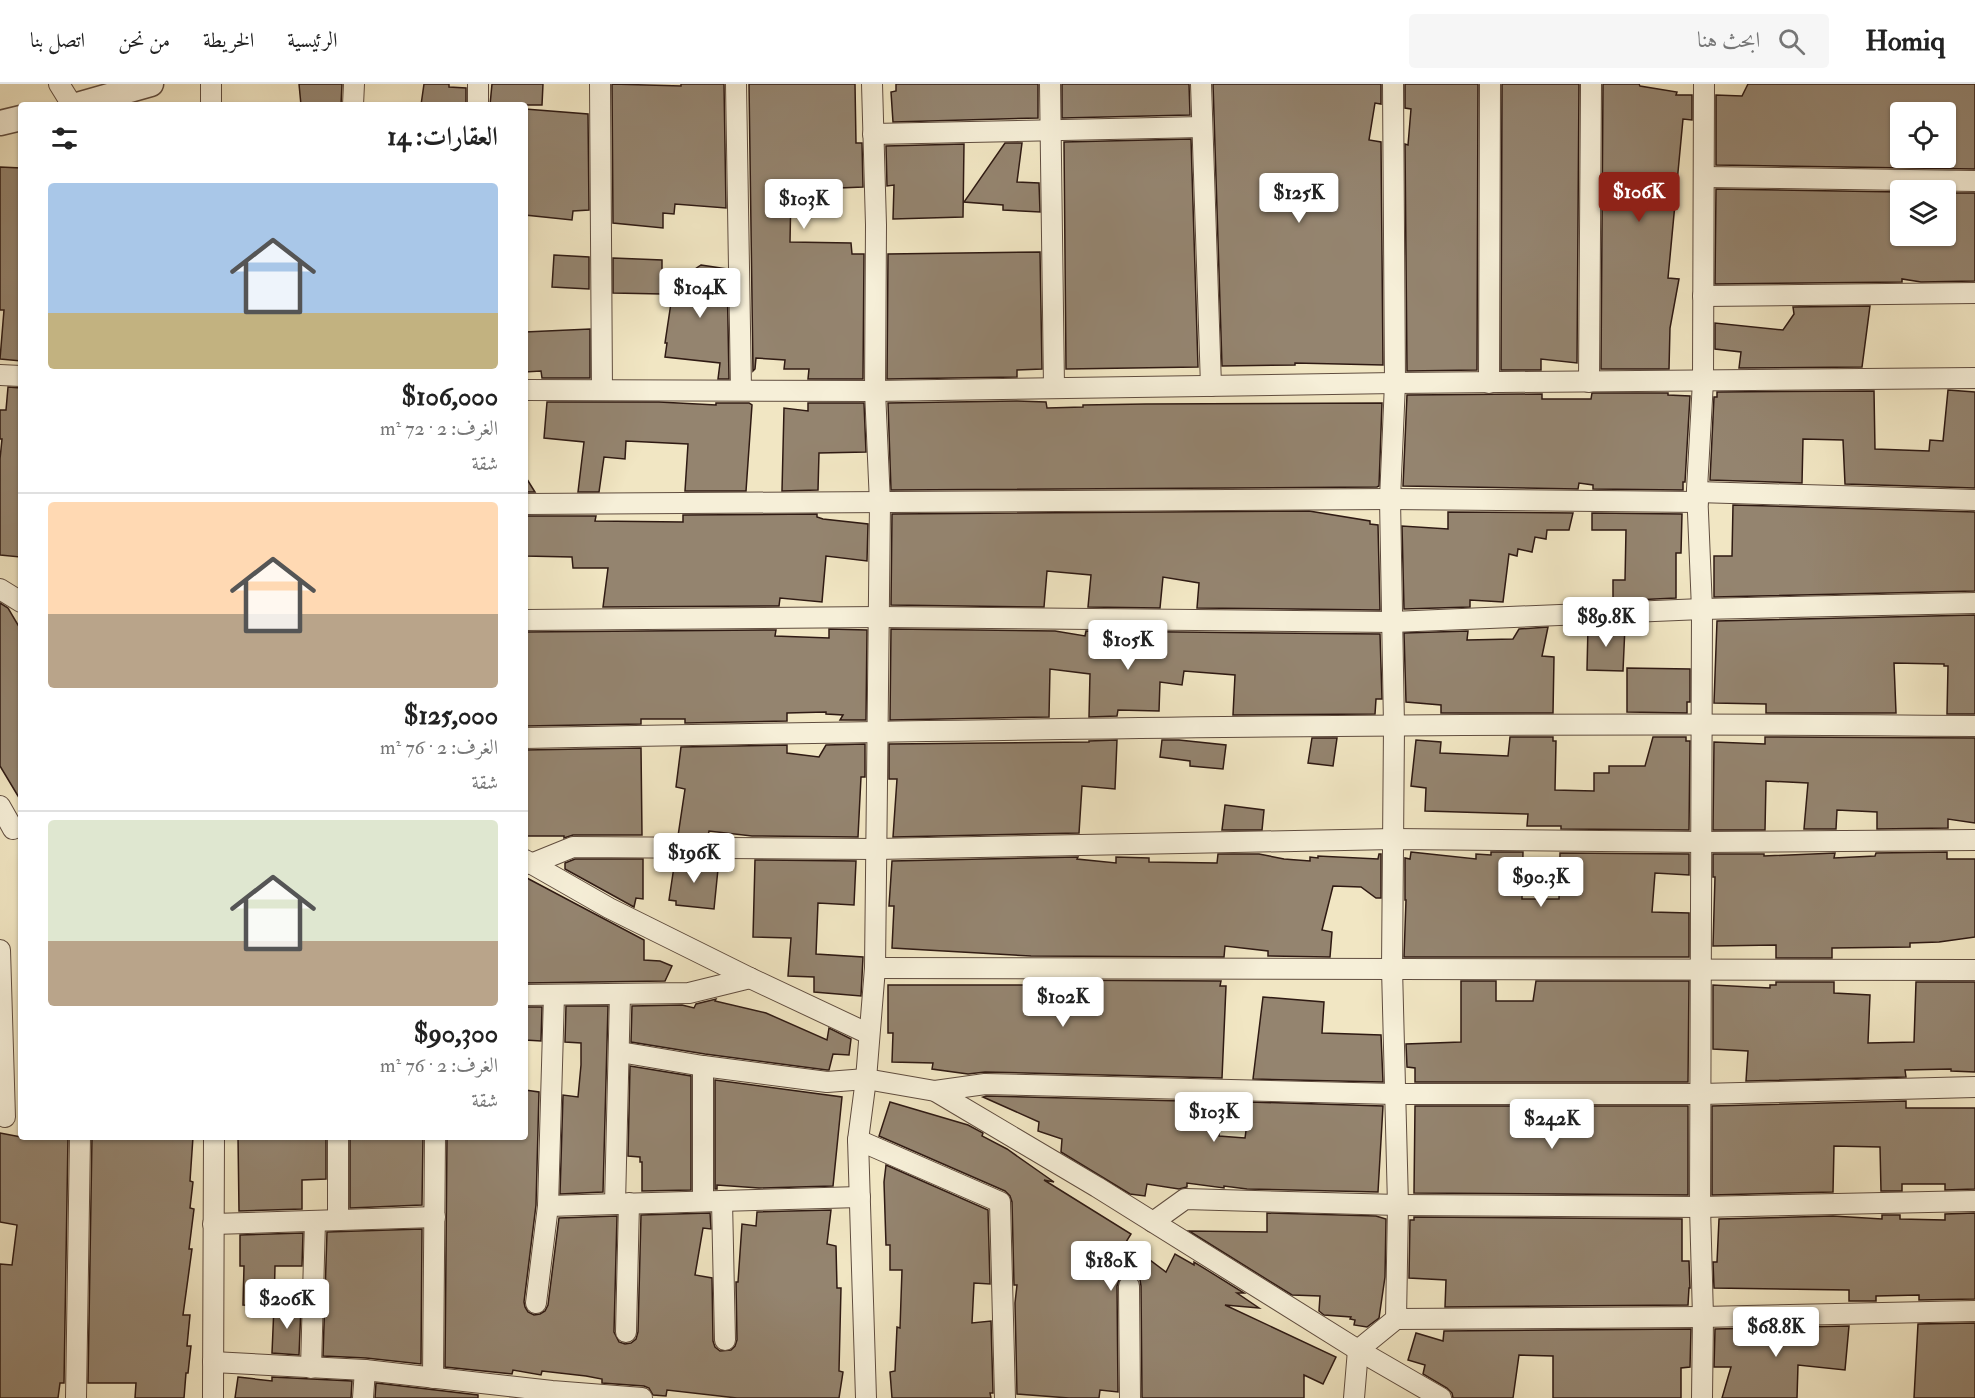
<!DOCTYPE html>
<html lang="ar">
<head>
<meta charset="utf-8">
<style>
	:root { --surface:#fff; --page:#f6f6f6; --text:#222; --muted:#767676; --line:#e0e0e0; --accent:#8f2418 }
	body { margin:0; font-family:"IM FELL Double Pica",Amiri,serif; background:var(--page); color:var(--text); direction:rtl; height:100vh; display:flex; flex-direction:column; font-size:22px; white-space:nowrap }
	* { box-sizing:border-box; margin:0 }
	p { font-size:20px; color:var(--muted) }
	.icon { flex:none; width:33px; height:33px; fill:none; stroke:currentColor; stroke-width:2; stroke-linecap:round; stroke-linejoin:round }
	.map { position:relative; flex:1; overflow:hidden; direction:ltr }
	.sheet { position:absolute; left:18px; top:18px; width:510px; height:1038px; display:flex; flex-direction:column; background:var(--surface); border-radius:6px; box-shadow:0 2px 4px #0004; direction:rtl }
	.sheet>* { flex:none }
	.controls { position:absolute; left:1890px; top:18px; display:grid; gap:12px }
	.controls a { display:grid; place-items:center; width:66px; height:66px; border-radius:6px; background:var(--surface); box-shadow:0 2px 4px #0004; font-size:30px }
	.price { position:absolute; translate:-50% -51px; padding:0 14px; border-radius:6px; background:#fff; color:#222; font-size:20px; line-height:39px; filter:drop-shadow(0 2px 3px #0008) }
	.price::after { content:''; position:absolute; left:50%; top:36px; width:18px; height:14px; margin-left:-9px; background:inherit; clip-path:polygon(0 0,100% 0,50% 100%) }
	.price.active { background:var(--accent); color:#fff }
	ul { padding:0; list-style:none }
	li { display:grid; align-content:center; gap:12px; height:318px; padding:0 30px }
	li+li { border-top:2px solid var(--line) }
	li span { display:grid; place-items:center; height:186px; border-radius:6px; color:#555 }
	li>.icon { margin-inline-start:auto }
	span .icon { width:108px; height:108px; fill:#fffc; stroke-width:1 }
	li b { font-size:26px }
	h2 { display:flex; justify-content:space-between; align-items:center; height:72px; padding:0 30px; font-size:26px }
	header { display:flex; align-items:center; gap:36px; box-sizing:border-box; height:84px; padding:0 30px; background:var(--surface); border-bottom:2px solid var(--line) }
	header strong { font-size:28px }
	nav { display:flex; gap:33px; margin-inline-start:auto; font-size:21px }
	.search { width:420px; height:54px; background:var(--page); display:flex; align-items:center; gap:15px; box-sizing:border-box; padding:0 21px; border-radius:6px; color:var(--muted); font-size:22px }
	.map>svg:first-child { display:block }
	.building { fill:#94846f; stroke:#2f1a13; stroke-width:1.5; fill-rule:evenodd }
	.lines { fill:none; stroke-linecap:round; stroke-linejoin:round }
	.minor-casing { stroke:#604d3f; stroke-width:22 }
	.tertiary-casing { stroke:#604d3f; stroke-width:27 }
	.minor { stroke:#f6efd8; stroke-width:20 }
	.tertiary { stroke:#f6efd8; stroke-width:24 }
</style>
</head>
<body>
<header>
<strong>Homiq</strong>
<div class="search"><svg class="icon" aria-label="search" viewBox="0 0 24 24"><circle cx="10" cy="10" r="6"/><path d="M15 15l6 6"/></svg>ابحث هنا</div>
<nav><a>الرئيسية</a><a>الخريطة</a><a>من نحن</a><a>اتصل بنا</a></nav>
</header>
<div class="map">
<svg width="1975" height="1314" viewBox="0 0 1975 1314">
	<rect width="100%" height="100%" fill="#f1e6c3"/>
	<filter id="stains"><feTurbulence type="fractalNoise" baseFrequency=".00333" numOctaves="4"/><feColorMatrix values="0 0 0 0 .2 0 0 0 0 .09 0 0 0 0 .02 0 0 0 .5 -.17"/></filter>
	<radialGradient id="worn" r=".72"><stop offset=".6" stop-color="#630" stop-opacity="0"/><stop offset="1" stop-color="#630" stop-opacity=".3"/></radialGradient>
	<g class="building">
		<polygon points="299,0 342,0 341,21 301,21"/>
		<polygon points="424,0 449,0 449,3 466,4 466,21 421,21"/>
		<polygon points="492,0 543,0 542,21 490,21"/>
		<polygon points="612,0 681,2 681,0 724,0 726,124 675,120 674,130 663,129 663,144 613,139"/>
		<polygon points="749,0 855,0 856,59 862,59 863,103 791,106 790,158 851,159 852,170 864,170 863,295 808,295 809,285 784,285 785,276 756,274 755,285 753,287"/>
		<polygon points="896,0 1038,0 1038,34 893,38 891,8 896,7"/>
		<polygon points="1062,0 1189,0 1190,31 1062,34"/>
		<polygon points="1213,0 1381,0 1381,20 1375,19 1369,56 1381,58 1383,281 1295,279 1295,281 1222,282"/>
		<polygon points="1405,0 1478,0 1477,286 1407,287 1405,60 1408,61 1411,25 1405,24"/>
		<polygon points="1502,0 1579,0 1577,279 1541,275 1541,286 1501,286"/>
		<polygon points="1603,0 1639,0 1640,2 1677,8 1676,11 1692,11 1692,36 1683,35 1668,194 1679,195 1670,244 1669,285 1601,285"/>
		<path d="M1748,0H1975V85L1716,81V11L1742,12ZM1900,28H1946V74H1900Z"/>
		<polygon points="525,25 588,30 589,126 573,127 572,136 525,131"/>
		<polygon points="1191,55 1198,283 1066,285 1064,58"/>
		<polygon points="1005,59 1022,59 1017,98 1039,99 1040,128 1003,126 1003,121 964,118"/>
		<polygon points="964,60 963,133 893,135 894,101 887,102 886,62"/>
		<polygon points="0,83 21,84 21,277 0,275 4,226 0,226"/>
		<polygon points="1716,105 1900,108 1900,152 1946,152 1946,109 1975,109 1975,197 1921,198 1902,195 1902,198 1715,200"/>
		<polygon points="1040,168 1042,285 1017,286 1017,293 887,295 888,170"/>
		<polygon points="554,171 589,173 589,205 552,203"/>
		<polygon points="613,174 662,176 662,210 613,209"/>
		<polygon points="701,181 727,185 729,295 718,295 720,279 665,273 667,259 665,259 674,199"/>
		<polygon points="1870,222 1862,283 1739,284 1741,268 1715,265 1715,239 1783,246 1794,230 1793,223"/>
		<polygon points="590,245 590,294 542,294 541,287 525,288 525,248"/>
		<polygon points="8,303 21,304 20,473 0,471 0,375 2,355 0,355 0,326 6,326"/>
		<polygon points="1948,306 1975,308 1975,404 1845,400 1843,356 1803,355 1802,399 1710,396 1714,313 1717,313 1717,308 1874,307 1875,365 1929,367 1930,356 1943,357"/>
		<polygon points="1592,309 1668,309 1668,311 1690,312 1685,398 1683,398 1683,406 1593,405 1593,401 1579,399 1578,405 1403,402 1407,311 1542,310 1542,315 1591,315"/>
		<polygon points="1017,317 1046,318 1047,324 1083,323 1083,321 1146,320 1382,319 1379,402 1377,403 891,406 888,319"/>
		<polygon points="547,318 659,318 716,321 716,319 749,319 752,321 746,407 685,407 688,360 626,357 625,375 604,373 599,408 578,408 584,358 544,354"/>
		<polygon points="808,319 864,319 866,368 819,369 818,406 782,407 784,324 808,327"/>
		<polygon points="525,392 535,408 525,408"/>
		<polygon points="1733,421 1975,428 1975,507 1714,513 1714,472 1732,472"/>
		<polygon points="1309,427 1370,437 1370,440 1378,441 1380,526 1197,524 1199,499 1163,493 1160,524 1088,523 1091,491 1047,487 1044,523 891,521 892,430"/>
		<polygon points="1448,428 1573,429 1569,446 1547,446 1546,455 1535,453 1532,468 1518,465 1517,472 1509,470 1503,518 1470,516 1470,523 1404,525 1402,442 1448,445"/>
		<polygon points="1592,429 1682,430 1681,469 1676,469 1676,514 1613,517 1613,496 1625,496 1626,446 1592,446"/>
		<polygon points="817,430 817,433 823,435 868,440 867,477 826,472 822,518 780,514 779,522 603,523 608,484 573,484 572,473 525,472 525,432 596,432 595,437 683,438 683,431"/>
		<polygon points="0,519 8,524 21,546 21,717 0,682"/>
		<polygon points="1975,531 1975,630 1947,630 1948,582 1944,582 1944,580 1894,579 1896,629 1766,629 1766,620 1714,619 1717,537"/>
		<polygon points="1588,542 1625,542 1623,587 1587,586"/>
		<polygon points="1548,543 1542,572 1554,573 1553,629 1441,629 1441,621 1406,618 1404,549 1468,547 1467,556 1513,555 1519,545"/>
		<polygon points="829,545 867,546 866,636 840,636 843,631 826,630 826,628 787,629 787,637 685,639 685,635 641,635 641,640 525,642 525,548 776,546 775,552 829,554"/>
		<polygon points="891,545 1055,547 1085,552 1086,547 1380,550 1382,615 1376,615 1375,630 1233,631 1235,591 1184,587 1182,601 1160,598 1159,627 1118,626 1117,632 1089,633 1090,590 1050,585 1049,633 890,636"/>
		<polygon points="1627,584 1690,585 1690,618 1687,618 1687,629 1627,628"/>
		<polygon points="1510,653 1553,653 1553,657 1556,657 1555,706 1594,707 1594,689 1609,689 1609,682 1645,682 1653,653 1686,653 1686,657 1690,657 1689,746 1561,745 1561,742 1527,742 1528,730 1425,727 1426,704 1411,702 1416,656 1441,658 1440,669 1508,672"/>
		<polygon points="1765,653 1975,654 1975,739 1948,735 1948,744 1877,745 1877,728 1837,726 1836,745 1804,745 1808,699 1766,697 1765,746 1713,746 1714,658 1765,660"/>
		<polygon points="1312,654 1337,654 1333,682 1308,679"/>
		<polygon points="1117,656 1115,705 1082,702 1079,749 893,753 897,695 889,695 889,660 1089,658 1089,657"/>
		<polygon points="1162,656 1179,656 1226,661 1223,685 1190,682 1190,677 1160,673"/>
		<polygon points="865,660 865,693 861,693 858,753 752,752 709,747 708,752 678,752 685,705 676,703 681,663 787,661 787,669 819,673 826,661"/>
		<polygon points="641,664 642,751 573,751 564,754 564,752 525,752 525,666"/>
		<polygon points="1225,721 1264,726 1262,746 1222,746"/>
		<polygon points="1411,768 1476,775 1476,770 1491,771 1491,768 1523,768 1522,815 1559,815 1560,769 1689,770 1689,791 1655,789 1652,828 1689,829 1689,873 1404,873 1406,816 1405,816 1405,774 1410,775"/>
		<polygon points="1947,768 1947,775 1975,775 1975,853 1939,858 1910,859 1910,863 1832,864 1832,874 1776,874 1776,861 1713,862 1715,793 1713,793 1713,770 1764,770 1764,772 1835,769 1834,774 1875,772 1876,769"/>
		<polygon points="1218,770 1259,770 1284,775 1310,777 1310,773 1318,774 1318,772 1378,775 1379,770 1381,770 1381,814 1376,814 1361,803 1333,802 1322,846 1332,848 1330,873 1268,872 1268,867 1225,862 1224,873 1031,872 892,864 894,822 889,822 892,777 1078,773 1077,775 1116,779 1116,773 1149,774 1149,778 1217,779"/>
		<polygon points="575,775 643,775 643,815 636,814 634,823 565,785 565,779"/>
		<polygon points="675,776 705,776 704,784 718,785 714,825 676,821 676,817 669,816"/>
		<polygon points="755,776 856,777 854,821 818,819 816,870 863,873 861,912 814,908 814,893 788,892 791,854 753,853"/>
		<polygon points="525,793 644,856 644,876 660,877 672,882 665,897 525,899"/>
		<polygon points="1030,896 1221,897 1220,902 1226,902 1222,994 985,988 968,990 932,985 933,979 892,978 893,949 888,949 888,901 1030,901"/>
		<polygon points="1461,897 1496,897 1496,917 1533,917 1536,897 1689,897 1688,998 1415,998 1415,984 1407,983 1406,960 1461,958"/>
		<polygon points="1776,898 1834,898 1834,909 1870,911 1868,959 1914,958 1916,898 1975,898 1975,988 1951,987 1951,985 1905,986 1906,993 1746,997 1748,967 1713,965 1713,901 1770,904 1770,901 1776,901"/>
		<polygon points="1263,913 1324,918 1322,949 1381,951 1383,998 1253,995"/>
		<polygon points="716,915 715,917 766,929 827,956 829,944 851,955 849,971 833,970 829,986 827,986 705,970 631,958 632,922 682,921 694,924 696,920"/>
		<polygon points="566,922 608,922 603,1108 560,1110 563,1011 578,1013 581,981 581,959 565,958"/>
		<polygon points="525,923 542,923 541,957 525,956"/>
		<polygon points="630,982 691,992 691,1106 642,1107 642,1078 640,1078 640,1073 628,1072"/>
		<polygon points="715,996 842,1013 833,1102 759,1104 717,1101 717,1105 715,1105"/>
		<polygon points="525,1006 539,1008 536,1121 524,1218 525,1223 528,1228 534,1231 540,1230 545,1227 548,1221 559,1134 617,1132 614,1248 619,1258 625,1260 631,1259 636,1255 638,1248 641,1131 710,1129 711,1145 703,1144 695,1191 712,1194 713,1257 715,1263 720,1267 731,1266 735,1262 737,1256 736,1198 738,1198 742,1140 756,1142 757,1128 831,1126 827,1160 836,1162 837,1204 841,1204 839,1287 843,1288 839,1314 737,1314 667,1306 666,1312 653,1311 649,1304 644,1302 602,1299 602,1295 586,1292 542,1287 541,1291 513,1286 512,1290 445,1283 447,1053 525,1053"/>
		<polygon points="986,1012 1221,1018 1219,1052 1245,1054 1250,1018 1383,1022 1378,1108 1247,1105 1224,1102 1224,1104 1187,1099 1187,1103 1179,1105 1147,1100 1145,1112 1130,1110 1061,1068 1062,1055 1038,1047 1039,1038 983,1013"/>
		<polygon points="1906,1017 1906,1024 1975,1024 1975,1105 1945,1106 1945,1100 1902,1100 1902,1107 1881,1107 1880,1063 1834,1062 1833,1108 1712,1111 1712,1022"/>
		<polygon points="890,1018 968,1041 983,1049 982,1052 1007,1065 1054,1098 1044,1096 1131,1150 1126,1158 1166,1188 1175,1170 1194,1181 1194,1178 1244,1209 1237,1209 1259,1224 1225,1221 1336,1273 1323,1300 1304,1291 1304,1314 1142,1314 1141,1202 1140,1196 1135,1192 1128,1190 1119,1196 1117,1202 1118,1308 1100,1306 1099,1314 1069,1314 1017,1310 1015,1219 1017,1201 1014,1201 1012,1118 1010,1112 1005,1107 879,1052"/>
		<polygon points="1415,1022 1688,1022 1688,1111 1414,1109"/>
		<polygon points="0,1049 21,1053 68,1053 64,1299 60,1299 58,1314 0,1314 0,1180 12,1181 17,1141 0,1138"/>
		<polygon points="92,1053 193,1053 190,1097 193,1098 190,1124 194,1125 189,1165 192,1165 183,1231 190,1231 187,1262 191,1262 188,1289 186,1289 184,1314 135,1314 136,1299 88,1299"/>
		<polygon points="238,1053 326,1053 326,1095 302,1096 302,1125 239,1127"/>
		<polygon points="350,1053 423,1053 422,1121 350,1124"/>
		<polygon points="886,1081 988,1126 990,1200 974,1199 972,1239 991,1237 993,1309 990,1309 991,1314 892,1314 890,1288 895,1287 897,1243 900,1244 902,1186 890,1186 890,1161 886,1161 884,1098"/>
		<polygon points="1267,1129 1376,1132 1386,1135 1385,1193 1379,1234 1367,1243 1354,1241 1355,1236 1350,1235 1351,1233 1324,1231 1319,1227 1320,1212 1292,1211 1189,1147 1267,1148"/>
		<polygon points="1975,1129 1975,1215 1919,1216 1919,1211 1876,1212 1876,1217 1849,1217 1849,1206 1714,1204 1713,1178 1717,1178 1719,1135 1833,1132 1882,1135 1882,1131 1900,1131 1900,1135 1945,1136 1945,1130"/>
		<polygon points="1414,1133 1682,1135 1682,1177 1689,1177 1690,1204 1689,1204 1688,1221 1445,1223 1446,1196 1409,1194 1410,1136 1414,1136"/>
		<polygon points="422,1145 421,1280 366,1274 323,1272 327,1148"/>
		<polygon points="303,1149 302,1182 275,1182 274,1222 243,1221 244,1182 240,1182 240,1151"/>
		<polygon points="274,1222 301,1222 299,1271 272,1269"/>
		<polygon points="1975,1239 1975,1314 1914,1314 1918,1240"/>
		<polygon points="1849,1242 1845,1286 1798,1281 1797,1314 1722,1314 1731,1283 1714,1283 1715,1245"/>
		<polygon points="1691,1245 1690,1283 1681,1284 1681,1314 1553,1314 1553,1272 1519,1271 1513,1314 1453,1314 1452,1309 1447,1304 1423,1290 1425,1281 1408,1276 1416,1249 1443,1257 1444,1247"/>
		<polygon points="238,1293 272,1297 272,1293 352,1297 351,1314 235,1314"/>
		<polygon points="376,1299 478,1311 478,1314 375,1314"/>
	</g>
	<g class="lines">
		<defs>
			<g id="minor">
				<polyline points="59,0 72,21"/>
				<polyline points="600,0 602,306"/>
				<polyline points="736,0 741,306"/>
				<polyline points="1050,0 1054,303"/>
				<polyline points="1201,0 1211,302"/>
				<polyline points="211,21 211,0"/>
				<polyline points="353,21 354,0"/>
				<polyline points="478,21 478,0"/>
				<polyline points="873,50 1202,43"/>
				<polyline points="1704,93 1975,97"/>
				<polyline points="1703,212 1975,209"/>
				<polyline points="0,291 21,292"/>
				<polyline points="1589,298 1591,0"/>
				<polyline points="1489,299 1490,0"/>
				<polyline points="525,306 875,307 1395,299 1975,294"/>
				<polyline points="1697,408 1975,416"/>
				<polyline points="525,420 1390,415 1698,418"/>
				<polyline points="0,505 21,518"/>
				<polyline points="525,536 879,533 1392,538 1702,525 1975,519"/>
				<path d="M525,654C1008,645 1492,637 1975,642"/>
				<polyline points="0,722 13,745"/>
				<polyline points="525,776 609,824 750,894 869,950"/>
				<polyline points="531,780 573,763 876,765 1394,755 1702,758 1975,756"/>
				<polyline points="0,866 5,1033"/>
				<polyline points="875,884 1975,886"/>
				<polyline points="525,911 689,909 750,894"/>
				<polyline points="620,968 703,982 827,998 866,995 935,1007 1097,1103 1358,1266 1441,1314"/>
				<polyline points="935,1007 985,1000 1395,1010 1701,1010 1975,1003"/>
				<polyline points="338,1053 338,1136"/>
				<polyline points="858,1056 1000,1118 1005,1314"/>
				<polyline points="703,1117 703,982"/>
				<polyline points="722,1117 725,1256"/>
				<polyline points="615,1120 620,910"/>
				<polyline points="548,1122 860,1113"/>
				<polyline points="1153,1138 1185,1115 1398,1121 1700,1123 1975,1117"/>
				<polyline points="213,1140 435,1133"/>
				<polyline points="1129,1202 1130,1314"/>
				<polyline points="536,1219 548,1122 554,911"/>
				<polyline points="1396,1235 1703,1233 1975,1227"/>
				<polyline points="626,1248 629,1119"/>
				<polyline points="213,1278 365,1286 552,1307 642,1314"/>
				<polyline points="311,1284 315,1137"/>
				<polyline points="433,1294 435,1053"/>
				<polyline points="76,1314 80,1053"/>
				<polyline points="213,1314 214,1053"/>
				<polyline points="363,1314 365,1286"/>
				<polyline points="866,1314 858,1056 866,995 875,884 880,419 875,307 876,141 872,0"/>
				<polyline points="1354,1314 1358,1266 1396,1235 1398,1121 1392,884 1394,642 1390,415 1395,299 1393,0"/>
				<polyline points="1702,1314 1703,1233 1700,1123 1702,525 1697,405 1703,297 1704,0"/>
			</g>
			<g id="tertiary">
				<polyline points="77,21 151,0"/>
				<polyline points="0,39 21,34"/>
			</g>
		</defs>
		<use href="#minor" class="minor-casing"/>
		<use href="#tertiary" class="tertiary-casing"/>
		<use href="#minor" class="minor"/>
		<use href="#tertiary" class="tertiary"/>
	</g>
	<rect width="100%" height="100%" filter="url(#stains)"/>
	<rect width="100%" height="100%" fill="url(#worn)"/>
</svg>
<div class="controls">
<a><svg class="icon" aria-label="locate" viewBox="0 0 24 24"><circle cx="12" cy="12" r="6"/><path d="M12 2v4M12 18v4M2 12h4M18 12h4"/></svg></a>
<a><svg class="icon" aria-label="layers" viewBox="0 0 24 24"><path d="M12 4l9 5-9 5-9-5zM3 14l9 5 9-5"/></svg></a>
</div>
<b class="price active" style="left:1639px;top:139px">$106K</b>
<b class="price" style="left:1299px;top:140px">$125K</b>
<b class="price" style="left:804px;top:146px">$103K</b>
<b class="price" style="left:700px;top:235px">$104K</b>
<b class="price" style="left:1606px;top:564px">$89.8K</b>
<b class="price" style="left:1128px;top:587px">$105K</b>
<b class="price" style="left:694px;top:800px">$196K</b>
<b class="price" style="left:1541px;top:824px">$90.3K</b>
<b class="price" style="left:1063px;top:944px">$102K</b>
<b class="price" style="left:1214px;top:1059px">$103K</b>
<b class="price" style="left:1552px;top:1066px">$242K</b>
<b class="price" style="left:1111px;top:1208px">$180K</b>
<b class="price" style="left:287px;top:1246px">$206K</b>
<b class="price" style="left:1776px;top:1274px">$68.8K</b>
<section class="sheet">
<h2>العقارات: 14<svg class="icon" aria-label="filters" viewBox="0 0 24 24"><path d="M4 7h16M4 17h16"/><circle cx="9" cy="7" r="2"/><circle cx="15" cy="17" r="2"/></svg></h2>
<ul>
<li><span style="background:linear-gradient(#a9c7e8 70%,#c2b280 0)"><svg class="icon" aria-label="home" viewBox="0 0 24 24"><path d="M3 11l9-7 9 7M6 9v11h12V9"/></svg></span><div><b>$106,000</b><p>الغرف: 2 · 72 m²</p><p>شقة</p></div></li>
<li><span style="background:linear-gradient(#ffd9b3 60%,#b9a48a 0)"><svg class="icon" aria-label="home" viewBox="0 0 24 24"><path d="M3 11l9-7 9 7M6 9v11h12V9"/></svg></span><div><b>$125,000</b><p>الغرف: 2 · 76 m²</p><p>شقة</p></div></li>
<li><span style="background:linear-gradient(#dfe7d0 65%,#b9a48a 0)"><svg class="icon" aria-label="home" viewBox="0 0 24 24"><path d="M3 11l9-7 9 7M6 9v11h12V9"/></svg></span><div><b>$90,300</b><p>الغرف: 2 · 76 m²</p><p>شقة</p></div></li>
</ul>
</section>
</div>
</body>
</html>
